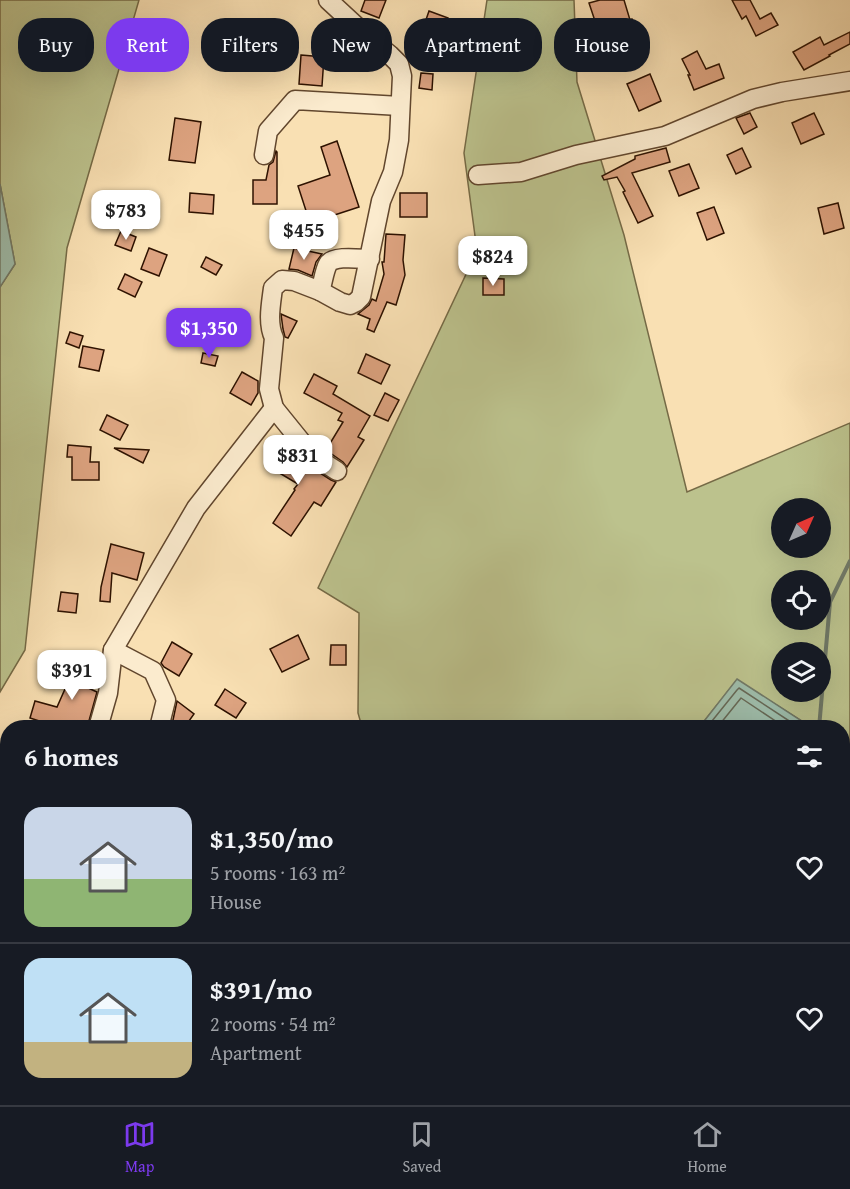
<!DOCTYPE html>
<html lang="en">
<head>
<meta charset="utf-8">
<style>
	:root { --surface:#171b24; --page:#242831; --text:#f1f3f6; --muted:#9ea1a6; --line:#363941; --accent:#7c3aed }
	body { margin:0; font-family:"Gentium Book Plus",serif; background:var(--page); color:var(--text); height:100vh; display:flex; flex-direction:column; font-size:22px; white-space:nowrap }
	* { box-sizing:border-box; margin:0 }
	p { font-size:20px; color:var(--muted) }
	.icon { flex:none; width:33px; height:33px; fill:none; stroke:currentColor; stroke-width:2; stroke-linecap:round; stroke-linejoin:round }
	.map { position:relative; flex:1; overflow:hidden }
	.sheet { position:absolute; left:0px; top:720px; width:850px; height:386px; display:flex; flex-direction:column; background:var(--surface); border-radius:24px 24px 0 0; box-shadow:0 6px 24px #0002 }
	.sheet>* { flex:none }
	.guide { position:absolute; left:18px; top:18px; width:814px; height:54px; display:flex; gap:12px }
	.needle { width:39px; rotate:45deg }
	.controls { position:absolute; left:771px; top:498px; display:grid; gap:12px }
	.controls a { display:grid; place-items:center; width:60px; height:60px; border-radius:50%; background:var(--surface); box-shadow:0 6px 24px #0002; font-size:30px }
	.price { position:absolute; translate:-50% -51px; padding:0 14px; border-radius:12px; background:#fff; color:#222; font-size:20px; line-height:39px; filter:drop-shadow(0 2px 3px #0008) }
	.price::after { content:''; position:absolute; left:50%; top:36px; width:18px; height:14px; margin-left:-9px; background:inherit; clip-path:polygon(0 0,100% 0,50% 100%) }
	.price.on { background:var(--accent); color:#fff }
	ul { padding:0; list-style:none }
	li { display:flex; align-items:center; gap:18px; height:150px; padding:0 24px }
	li+li { border-top:2px solid var(--line) }
	li span { display:grid; place-items:center; flex:none; width:168px; height:120px; border-radius:18px; color:#555 }
	li>.icon { margin-inline-start:auto }
	span .icon { width:72px; height:72px; fill:#fffc; stroke-width:1 }
	li b { font-size:26px }
	h2 { display:flex; justify-content:space-between; align-items:center; height:72px; padding:0 24px; font-size:26px }
	.tag { padding:0 21px; border-radius:24px; background:var(--surface); box-shadow:0 6px 24px #0002; font-size:21px; line-height:54px }
	.tag.on { background:var(--accent); color:#fff }
	.tabs { display:flex; justify-content:space-around; align-items:center; height:84px; border-top:2px solid var(--line); background:var(--surface); font-size:16px; color:var(--muted) }
	.tabs a { display:grid; justify-items:center; gap:3px }
	.tabs .on { color:var(--accent) }
	.map>svg:first-child { display:block }
	.green { fill:#bcc28d; stroke:#756a46; stroke-width:1.5; fill-rule:evenodd }
	.water { fill:#9ebdab; stroke:#717967; stroke-width:1.5 }
	.lines { fill:none; stroke-linecap:round; stroke-linejoin:round }
	.shore { stroke:#666856; stroke-width:1.5 }
	.stream { stroke:#717967; stroke-width:4 }
	.building { fill:#dda380; stroke:#2e1200; stroke-width:1.5 }
	.minor-casing { stroke:#61462d; stroke-width:21 }
	.minor { stroke:#fbebce; stroke-width:18 }
</style>
</head>
<body>
<div class="map">
<svg width="850" height="1105" viewBox="0 0 850 1105">
	<rect width="100%" height="100%" fill="#f9e0b3"/>
	<filter id="stains"><feTurbulence type="fractalNoise" baseFrequency=".00333" numOctaves="4"/><feColorMatrix values="0 0 0 0 .2 0 0 0 0 .09 0 0 0 0 .02 0 0 0 .5 -.17"/></filter>
	<radialGradient id="worn" r=".72"><stop offset=".6" stop-color="#630" stop-opacity="0"/><stop offset="1" stop-color="#630" stop-opacity=".3"/></radialGradient>
	<g class="green">
		<polygon points="0,0 139,0 67,248 25,650 0,692 0,287 15,264 0,184"/>
		<path d="M487,0H574L577,82L624,235L687,492L850,423V760L843,754V728L811,727L737,680L705,720V727H362L358,713L359,613L318,588L477,251L464,153ZM782,508H820V548H782ZM782,580H820V620H782ZM782,652H820V692H782Z"/>
		<polygon points="0,975 7,1012 8,1098 577,1098 570,1105 0,1105"/>
	</g>
	<g class="water">
		<polygon points="0,184 15,264 0,287"/>
		<polygon points="737,679 811,727 705,727 705,720"/>
		<polygon points="843,754 850,760 850,1105 570,1105 577,1098 843,1098"/>
	</g>
	<g class="lines">
		<g class="shore">
			<polyline points="711,728 712,721 737,690 739,688 800,728"/>
			<polyline points="719,728 720,724 741,698 786,728"/>
		</g>
		<polyline class="stream" points="819,728 830,602 850,561"/>
	</g>
	<g class="building">
		<polygon points="365,0 386,0 379,18 361,11"/>
		<polygon points="600,0 624,0 630,20 632,19 638,32 632,34 642,54 613,67 598,34 599,33 589,3"/>
		<polygon points="732,0 750,0 760,19 771,13 778,25 756,36 746,16 742,19"/>
		<polygon points="429,11 448,18 440,42 457,46 453,71 428,66 431,48 417,46"/>
		<polygon points="850,32 850,44 829,55 830,56 804,70 793,52 820,37 824,45"/>
		<polygon points="697,51 706,69 719,64 724,78 694,90 688,75 690,75 682,59"/>
		<polygon points="301,55 324,57 322,86 299,84"/>
		<polygon points="421,73 433,74 432,90 419,88"/>
		<polygon points="650,74 661,101 639,111 627,84"/>
		<polygon points="750,113 757,127 744,134 736,118"/>
		<polygon points="814,113 824,134 801,144 792,123"/>
		<polygon points="175,118 201,122 195,163 169,160"/>
		<polygon points="337,141 359,207 310,223 298,186 330,175 321,147"/>
		<polygon points="666,148 670,162 632,173 653,216 638,223 623,192 625,191 617,177 604,180 602,176 635,159 635,156"/>
		<polygon points="742,148 751,167 736,174 727,155"/>
		<polygon points="276,151 277,152 277,204 253,204 253,180 266,180 269,165 273,162"/>
		<polygon points="689,164 699,188 679,196 669,171"/>
		<polygon points="190,193 214,195 213,214 189,212"/>
		<rect x="400" y="193" width="27" height="24"/>
		<polygon points="838,203 844,228 824,234 818,208"/>
		<polygon points="714,207 724,233 707,240 697,213"/>
		<polygon points="121,231 136,237 131,251 115,245"/>
		<polygon points="386,234 405,235 403,260 405,275 396,305 387,302 374,332 367,329 370,319 358,314 369,305 372,299 376,301 384,274 382,262 384,262"/>
		<polygon points="149,248 167,255 159,276 141,269"/>
		<polygon points="294,248 322,254 316,262 312,276 298,270 289,269"/>
		<polygon points="206,257 222,265 216,275 201,267"/>
		<polygon points="125,274 142,282 135,297 118,289"/>
		<polygon points="483,278 504,279 504,295 483,295"/>
		<polygon points="214,309 227,318 215,336 202,327"/>
		<polygon points="281,314 297,321 288,338 285,337 283,329"/>
		<polygon points="70,332 83,336 79,348 66,343"/>
		<polygon points="83,346 104,350 99,371 79,367"/>
		<polygon points="203,353 218,356 215,366 201,363"/>
		<polygon points="366,354 390,365 381,384 358,373"/>
		<polygon points="242,372 258,381 258,393 251,405 230,393"/>
		<polygon points="314,374 337,386 333,394 370,416 358,437 364,440 347,467 343,462 326,450 343,422 338,420 342,413 304,393"/>
		<polygon points="385,393 399,400 388,421 374,415"/>
		<polygon points="107,415 128,425 120,440 100,430"/>
		<polygon points="283,437 306,464 331,480 336,482 321,506 314,502 291,536 273,523 295,490 294,489 298,484 266,465"/>
		<polygon points="68,445 91,447 90,462 99,462 99,480 72,480 72,457 67,457"/>
		<polygon points="114,448 149,450 143,463"/>
		<polygon points="111,544 144,553 137,580 112,573 110,602 100,601 101,587"/>
		<polygon points="61,592 78,594 76,613 58,611"/>
		<polygon points="298,635 309,659 282,672 270,649"/>
		<polygon points="172,642 192,654 179,676 164,667 161,663"/>
		<polygon points="331,645 346,645 346,665 330,665"/>
		<polygon points="91,654 101,659 100,667 88,688 97,692 87,728 61,728 30,718 35,701 57,707 69,680 75,682"/>
		<polygon points="225,689 246,703 236,718 215,705"/>
		<polygon points="177,701 194,714 184,728 173,720"/>
	</g>
	<g class="lines">
		<defs>
			<g id="minor">
				<polyline points="264,155 268,131 295,100 400,106"/>
				<polyline points="478,175 521,172 576,155 665,136 753,99 782,92 850,81"/>
				<polyline points="320,291 340,302 350,305 356,302 361,297 381,201 393,172 399,140 402,76 399,64 390,55 367,36 328,0"/>
				<path d="M337,471L312,455L274,408L269,389L274,338C267,323 271,304 273,288L282,280L294,281L320,291C323,283 324,271 328,264C333,255 361,259 370,259"/>
				<polyline points="98,728 108,693 113,650"/>
				<polyline points="159,728 166,700 153,671 113,650 196,508 274,408"/>
			</g>
		</defs>
		<use href="#minor" class="minor-casing"/>
		<use href="#minor" class="minor"/>
	</g>
	<rect width="100%" height="100%" filter="url(#stains)"/>
	<rect width="100%" height="100%" fill="url(#worn)"/>
</svg>
<div class="controls">
<a><svg class="needle" viewBox="-14 -14 28 28"><path d="M0-13l5 13h-10z" fill="#e53935"/><path d="M0 13l5-13h-10z" fill="#9ea1a6"/></svg></a>
<a><svg class="icon" aria-label="locate" viewBox="0 0 24 24"><circle cx="12" cy="12" r="6"/><path d="M12 2v4M12 18v4M2 12h4M18 12h4"/></svg></a>
<a><svg class="icon" aria-label="layers" viewBox="0 0 24 24"><path d="M12 4l9 5-9 5-9-5zM3 14l9 5 9-5"/></svg></a>
</div>
<b class="price" style="left:126px;top:241px">$783</b>
<b class="price" style="left:304px;top:261px">$455</b>
<b class="price" style="left:493px;top:287px">$824</b>
<b class="price on" style="left:209px;top:359px">$1,350</b>
<b class="price" style="left:298px;top:486px">$831</b>
<b class="price" style="left:72px;top:701px">$391</b>
<div class="guide">
<a class="tag">Buy</a>
<a class="tag on">Rent</a>
<a class="tag">Filters</a>
<a class="tag">New</a>
<a class="tag">Apartment</a>
<a class="tag">House</a>
</div>
<section class="sheet">
<h2>6 homes<svg class="icon" aria-label="filters" viewBox="0 0 24 24"><path d="M4 7h16M4 17h16"/><circle cx="9" cy="7" r="2"/><circle cx="15" cy="17" r="2"/></svg></h2>
<ul>
<li><span style="background:linear-gradient(#c9d6e8 60%,#8fb573 0)"><svg class="icon" aria-label="home" viewBox="0 0 24 24"><path d="M3 11l9-7 9 7M6 9v11h12V9"/></svg></span><div><b>$1,350/mo</b><p>5 rooms · 163 m²</p><p>House</p></div><svg class="icon" aria-label="heart" viewBox="0 0 24 24"><path d="M12 20l-8-8c-3-5 5-10 8-4 3-6 11-1 8 4z"/></svg></li>
<li><span style="background:linear-gradient(#bfe0f5 70%,#c2b280 0)"><svg class="icon" aria-label="home" viewBox="0 0 24 24"><path d="M3 11l9-7 9 7M6 9v11h12V9"/></svg></span><div><b>$391/mo</b><p>2 rooms · 54 m²</p><p>Apartment</p></div><svg class="icon" aria-label="heart" viewBox="0 0 24 24"><path d="M12 20l-8-8c-3-5 5-10 8-4 3-6 11-1 8 4z"/></svg></li>
</ul>
</section>
</div>
<nav class="tabs">
<a class="on"><svg class="icon" aria-label="map" viewBox="0 0 24 24"><path d="M3 6l6-2 6 2 6-2v14l-6 2-6-2-6 2zM9 4v14M15 6v14"/></svg>Map</a>
<a><svg class="icon" aria-label="saved" viewBox="0 0 24 24"><path d="M7 4h10v16l-5-4-5 4z"/></svg>Saved</a>
<a><svg class="icon" aria-label="home" viewBox="0 0 24 24"><path d="M3 11l9-7 9 7M6 9v11h12V9"/></svg>Home</a>
</nav>
</body>
</html>
